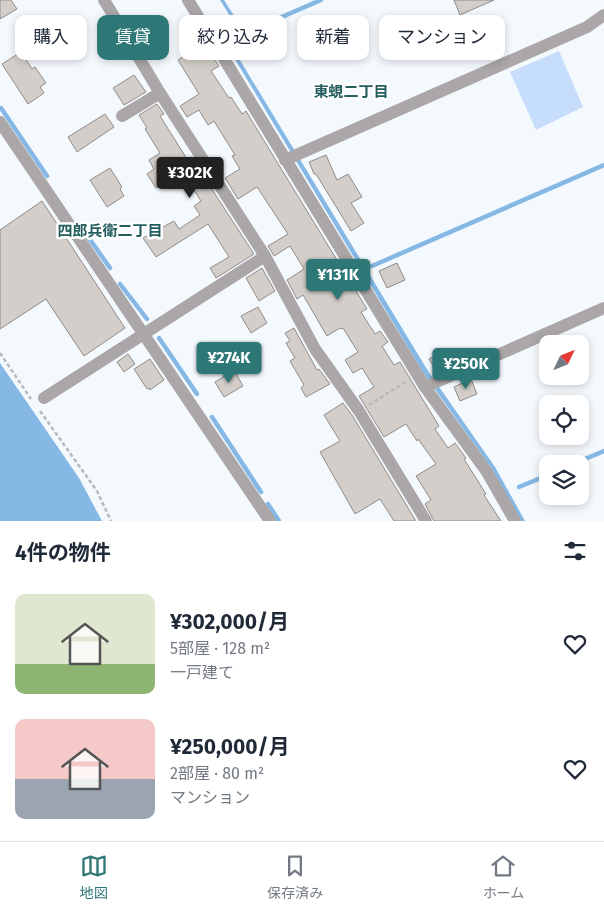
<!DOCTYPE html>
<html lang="ja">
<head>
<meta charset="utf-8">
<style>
	:root { --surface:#fff; --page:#f6f6f7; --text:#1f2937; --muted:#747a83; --line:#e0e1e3; --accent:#2d7776 }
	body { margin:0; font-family:"Fira Sans","Noto Sans JP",sans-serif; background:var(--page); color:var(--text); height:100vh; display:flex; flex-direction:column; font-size:19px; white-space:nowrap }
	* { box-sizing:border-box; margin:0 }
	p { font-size:16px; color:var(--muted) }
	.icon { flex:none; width:28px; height:28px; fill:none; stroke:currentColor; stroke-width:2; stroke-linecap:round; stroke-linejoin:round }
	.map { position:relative; height:521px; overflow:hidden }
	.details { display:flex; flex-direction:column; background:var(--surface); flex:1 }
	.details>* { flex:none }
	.banner { position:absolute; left:15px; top:15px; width:575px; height:45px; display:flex; gap:10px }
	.needle { width:32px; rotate:47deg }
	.controls { position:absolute; left:539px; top:335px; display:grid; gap:10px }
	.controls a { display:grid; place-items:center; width:50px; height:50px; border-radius:10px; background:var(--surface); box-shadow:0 2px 8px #0003; font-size:25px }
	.price { position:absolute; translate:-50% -42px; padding:0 11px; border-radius:5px; background:var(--accent); color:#fff; font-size:16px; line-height:32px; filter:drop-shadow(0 1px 2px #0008) }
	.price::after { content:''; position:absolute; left:50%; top:30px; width:15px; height:11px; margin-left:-8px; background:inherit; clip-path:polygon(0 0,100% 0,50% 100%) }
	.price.on { background:#222; color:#fff }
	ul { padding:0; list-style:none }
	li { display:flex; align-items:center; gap:15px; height:125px; padding:0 15px }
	li span { display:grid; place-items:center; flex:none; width:140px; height:100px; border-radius:10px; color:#555 }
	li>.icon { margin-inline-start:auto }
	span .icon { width:60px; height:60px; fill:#fffc; stroke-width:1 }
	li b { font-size:21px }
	h2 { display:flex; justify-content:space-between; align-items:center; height:60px; padding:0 15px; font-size:21px }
	.tag { padding:0 18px; border-radius:10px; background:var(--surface); box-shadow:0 2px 8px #0003; font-size:18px; line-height:45px }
	.tag.on { background:var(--accent); color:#fff }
	.tab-bar { display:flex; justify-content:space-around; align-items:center; height:70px; border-top:1px solid var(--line); background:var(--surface); font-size:14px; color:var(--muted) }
	.tab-bar a { display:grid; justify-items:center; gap:2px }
	.tab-bar .on { color:var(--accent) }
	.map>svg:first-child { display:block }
	.green { fill:#c6ddfb }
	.water { fill:#85b8e4 }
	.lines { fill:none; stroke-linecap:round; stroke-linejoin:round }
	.stream { stroke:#85b8e4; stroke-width:4.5 }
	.building { fill:#d3cec9; stroke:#918c88 }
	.path { stroke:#b6babe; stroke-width:2.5; stroke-dasharray:4 2.5; stroke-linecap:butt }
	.minor { stroke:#aba7a8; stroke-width:12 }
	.labels { text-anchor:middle; stroke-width:5; stroke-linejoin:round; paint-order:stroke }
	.neighbourhood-label { font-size:15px; font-weight:bold; fill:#245e5e; stroke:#fff }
</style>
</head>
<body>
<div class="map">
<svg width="604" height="521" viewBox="0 0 604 521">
	<rect width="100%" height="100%" fill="#f4f9fe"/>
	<polygon class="green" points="559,51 583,107 536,130 510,72"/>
	<g class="water">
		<polygon points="220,0 224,0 240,25 232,47 428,371 495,467 525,521 521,521 492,469 424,374 227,46 235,24"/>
		<polygon points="0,363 79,478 102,521 0,521"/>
	</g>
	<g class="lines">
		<g class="stream">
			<polyline points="247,32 321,0"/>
			<polyline points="1,108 47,176"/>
			<polyline points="81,227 110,268"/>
			<polyline points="372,266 604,165"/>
			<polyline points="120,284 147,319"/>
			<polyline points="159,338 197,394"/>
			<polyline points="212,417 261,492"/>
			<polyline points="573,464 604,451"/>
			<polyline points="519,487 548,475"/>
			<polyline points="268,504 279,521"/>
		</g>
	</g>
	<g class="building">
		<polygon points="0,0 11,0 17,9 0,19"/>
		<polygon points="454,0 494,0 460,15"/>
		<polygon points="137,20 146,34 137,39 129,25"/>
		<polygon points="198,47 206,60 212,56 219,66 211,71 229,98 231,97 242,114 246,111 255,126 367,309 361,312 375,334 380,331 388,342 382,346 394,365 400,362 439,426 435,429 448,448 455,443 466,458 464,459 486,494 484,495 501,521 434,521 425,504 431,500 416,476 436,464 418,439 417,441 406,424 384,437 359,396 374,387 362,368 353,373 345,360 358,352 343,328 341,329 340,328 327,336 303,295 297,299 287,280 304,269 290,246 274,256 268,246 288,234 257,187 238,199 225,178 240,169 232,156 235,155 214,121 208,125 199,110 187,117 180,106 199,94 178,60"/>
		<polygon points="21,52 32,69 35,67 46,83 40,87 44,93 28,104 2,64"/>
		<polygon points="134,75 146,92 124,105 113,88"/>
		<polygon points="157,104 164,114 160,116 187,159 191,157 254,254 216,278 210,268 229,257 208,224 156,257 143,238 174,221 179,229 200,215 194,206 201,201 183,173 167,183 166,181 156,188 147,174 154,169 149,160 160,153 145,129 147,128 139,115"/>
		<polygon points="105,114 114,127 77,152 68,137"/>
		<polygon points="326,155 337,180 348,174 362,197 351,203 364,223 351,231 316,174 314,174 309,162"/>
		<polygon points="110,168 122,187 120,189 124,196 107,207 90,180"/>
		<polygon points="42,201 125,328 84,356 46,299 0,329 0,230"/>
		<polygon points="397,263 405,280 387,288 379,271"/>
		<polygon points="262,268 275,291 259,301 246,278"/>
		<polygon points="258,307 267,323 251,333 241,316"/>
		<polygon points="294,328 317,370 319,369 330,384 306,397 301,388 304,385 290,361 295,358 286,343 290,341 285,333"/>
		<polygon points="441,352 448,362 436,370 429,359"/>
		<polygon points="128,354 135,364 124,372 117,362"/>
		<polygon points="150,359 164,380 150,390 149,388 147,389 134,369"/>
		<polygon points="234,370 243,386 224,397 215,382"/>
		<polygon points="471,379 477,394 460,401 454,387"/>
		<polygon points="343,403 352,415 416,521 394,521 380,499 355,514 320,452 340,441 324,415"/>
	</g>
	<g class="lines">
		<g class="path">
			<polyline points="0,353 31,399"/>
			<polyline points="369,405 407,381"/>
			<polyline points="40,411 97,491 111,521"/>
		</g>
		<g class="minor">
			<polyline points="104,0 160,93 265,256 315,349 359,411 426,521"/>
			<polyline points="188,0 425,387 487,472 515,521"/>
			<polyline points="122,116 160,93"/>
			<polyline points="0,122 270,521"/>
			<polyline points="285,160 587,27 604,15"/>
			<polyline points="425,387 604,308"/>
			<polyline points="44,398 265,256"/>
		</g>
	</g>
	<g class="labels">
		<g class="neighbourhood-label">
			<text x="351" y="97">東蜆二丁目</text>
			<text x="110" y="236">四郎兵衛二丁目</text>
		</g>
	</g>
</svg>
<div class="controls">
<a><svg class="needle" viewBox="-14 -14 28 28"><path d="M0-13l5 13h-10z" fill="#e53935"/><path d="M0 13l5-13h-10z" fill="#747a83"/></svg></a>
<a><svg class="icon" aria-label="locate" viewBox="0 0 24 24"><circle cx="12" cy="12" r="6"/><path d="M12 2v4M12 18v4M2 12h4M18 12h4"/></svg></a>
<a><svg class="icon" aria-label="layers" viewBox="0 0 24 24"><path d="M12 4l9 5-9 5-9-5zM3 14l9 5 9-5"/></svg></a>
</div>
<b class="price on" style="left:190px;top:199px">¥302K</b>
<b class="price" style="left:338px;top:301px">¥131K</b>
<b class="price" style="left:229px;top:384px">¥274K</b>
<b class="price" style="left:466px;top:390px">¥250K</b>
<div class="banner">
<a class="tag">購入</a>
<a class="tag on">賃貸</a>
<a class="tag">絞り込み</a>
<a class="tag">新着</a>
<a class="tag">マンション</a>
</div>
</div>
<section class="details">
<h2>4件の物件<svg class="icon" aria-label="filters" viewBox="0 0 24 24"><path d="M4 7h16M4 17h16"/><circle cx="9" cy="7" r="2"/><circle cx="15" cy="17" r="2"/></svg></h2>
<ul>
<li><span style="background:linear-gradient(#dfe7d0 70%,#8fb573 0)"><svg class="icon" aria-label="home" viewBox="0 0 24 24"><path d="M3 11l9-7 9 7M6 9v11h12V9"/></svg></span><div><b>¥302,000/月</b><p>5部屋 · 128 m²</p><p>一戸建て</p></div><svg class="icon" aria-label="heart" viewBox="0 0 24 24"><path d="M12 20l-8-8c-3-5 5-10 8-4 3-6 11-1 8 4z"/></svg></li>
<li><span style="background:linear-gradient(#f6c9c9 60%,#9aa5b1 0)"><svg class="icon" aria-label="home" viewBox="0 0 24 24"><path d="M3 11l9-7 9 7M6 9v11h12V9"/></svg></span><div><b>¥250,000/月</b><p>2部屋 · 80 m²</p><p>マンション</p></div><svg class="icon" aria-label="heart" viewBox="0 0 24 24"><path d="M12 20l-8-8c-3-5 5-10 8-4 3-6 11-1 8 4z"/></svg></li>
</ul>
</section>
<nav class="tab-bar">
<a class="on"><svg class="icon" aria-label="map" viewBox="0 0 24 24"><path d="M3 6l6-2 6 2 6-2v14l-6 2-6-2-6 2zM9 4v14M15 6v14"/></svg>地図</a>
<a><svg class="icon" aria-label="saved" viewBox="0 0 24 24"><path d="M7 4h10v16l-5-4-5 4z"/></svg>保存済み</a>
<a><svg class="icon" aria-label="home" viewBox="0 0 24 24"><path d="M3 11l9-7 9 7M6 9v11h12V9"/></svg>ホーム</a>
</nav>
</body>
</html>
